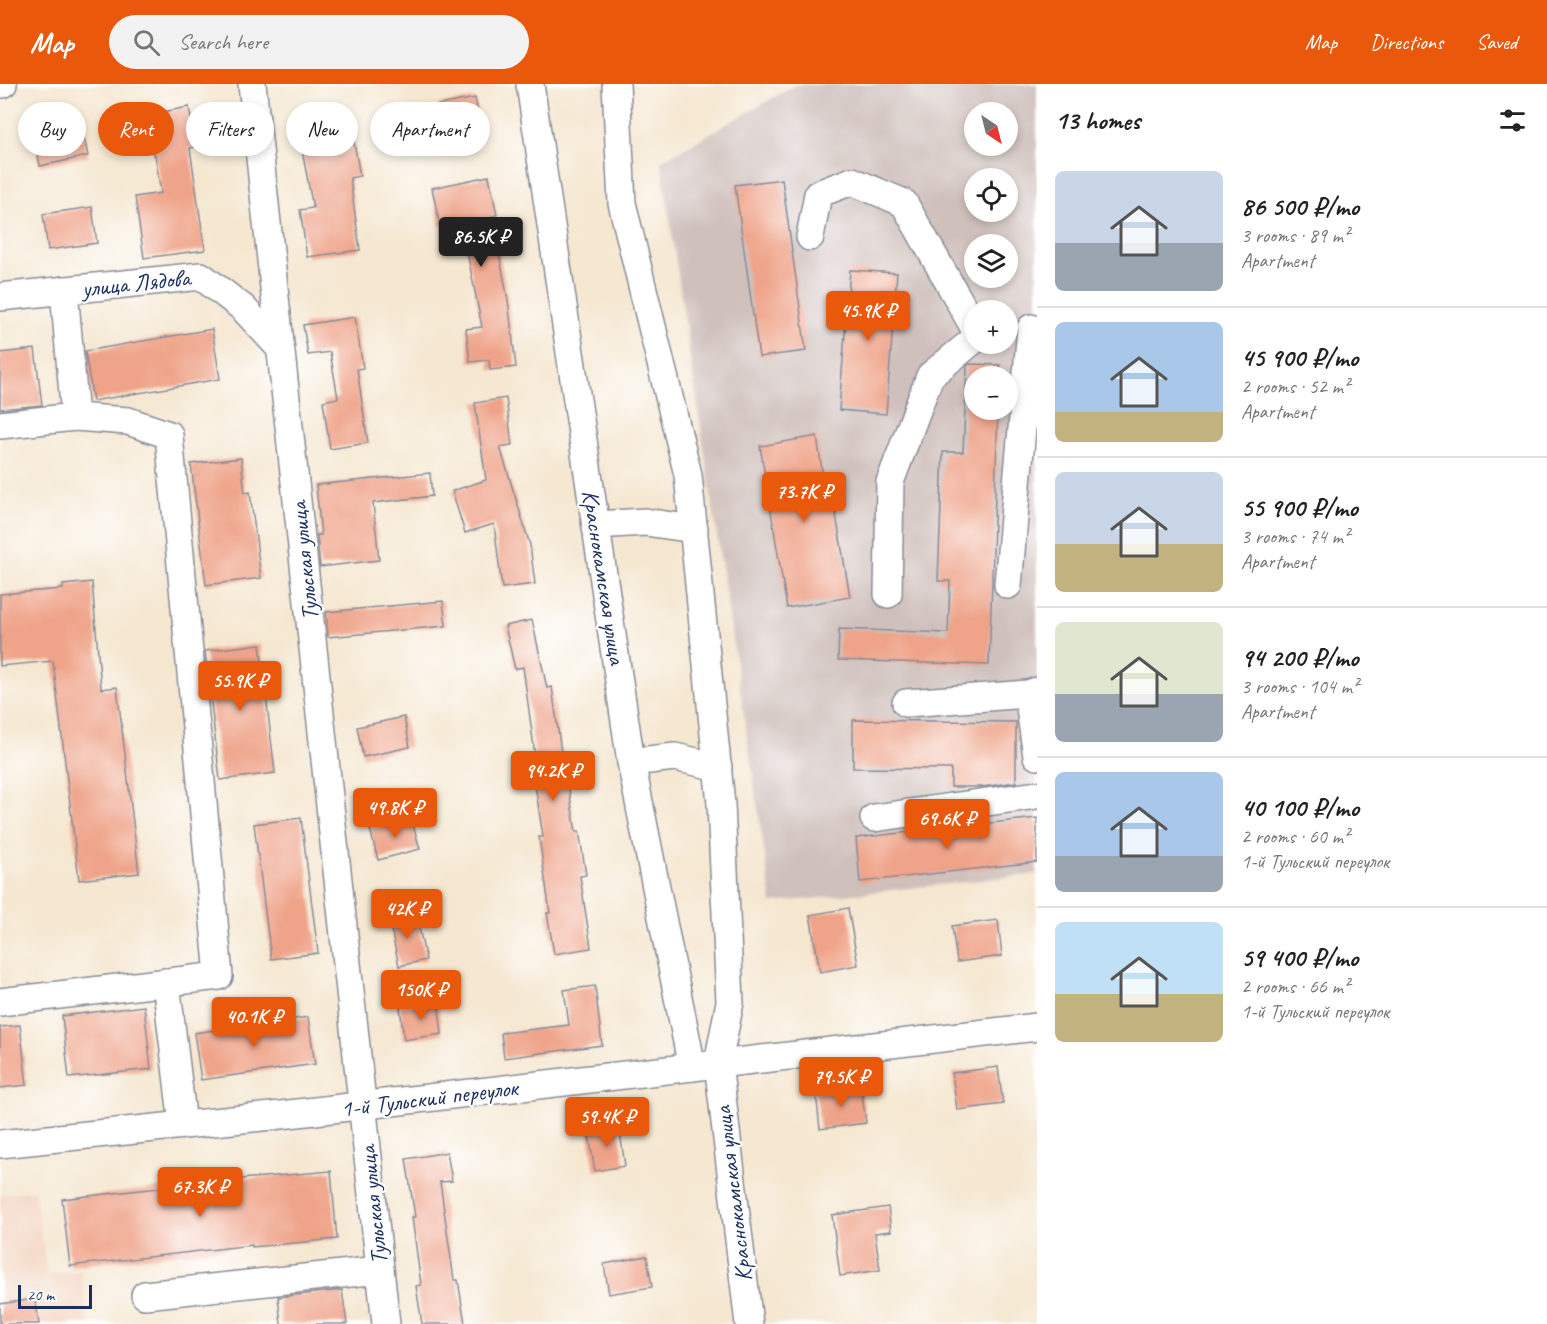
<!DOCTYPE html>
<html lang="en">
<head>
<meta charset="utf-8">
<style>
	:root { --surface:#fff; --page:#f2f2f2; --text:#222; --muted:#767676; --line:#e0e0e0; --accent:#ea580c }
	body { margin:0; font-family:Caveat,sans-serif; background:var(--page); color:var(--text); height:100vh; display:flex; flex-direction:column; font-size:22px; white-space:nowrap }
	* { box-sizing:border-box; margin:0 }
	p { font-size:20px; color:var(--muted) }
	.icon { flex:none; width:33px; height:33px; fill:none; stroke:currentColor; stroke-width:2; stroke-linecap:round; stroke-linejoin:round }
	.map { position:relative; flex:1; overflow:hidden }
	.side { display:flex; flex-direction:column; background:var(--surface); width:510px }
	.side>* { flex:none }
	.guide { position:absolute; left:18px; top:18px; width:570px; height:54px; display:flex; gap:12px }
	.needle { width:39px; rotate:145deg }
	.buttons { position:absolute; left:964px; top:18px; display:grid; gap:12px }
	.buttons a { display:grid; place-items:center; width:54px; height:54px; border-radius:50%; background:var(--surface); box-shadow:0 3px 9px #0003; font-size:30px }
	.scale { position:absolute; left:18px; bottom:15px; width:74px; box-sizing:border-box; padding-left:6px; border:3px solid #1b2f5e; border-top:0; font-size:16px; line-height:21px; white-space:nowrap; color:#1b2f5e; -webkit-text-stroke:4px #fff; paint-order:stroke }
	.price { position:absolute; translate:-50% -51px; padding:0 14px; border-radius:6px; background:var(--accent); color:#fff; font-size:20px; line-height:39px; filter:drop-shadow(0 2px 3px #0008) }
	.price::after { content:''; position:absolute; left:50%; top:36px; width:18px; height:14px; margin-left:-9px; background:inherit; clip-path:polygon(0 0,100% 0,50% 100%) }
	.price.selected { background:#222; color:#fff }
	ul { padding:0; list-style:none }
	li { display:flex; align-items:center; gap:18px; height:150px; padding:0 18px }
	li+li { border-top:2px solid var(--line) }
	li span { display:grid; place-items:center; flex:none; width:168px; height:120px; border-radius:9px; color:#555 }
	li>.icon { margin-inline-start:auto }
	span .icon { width:72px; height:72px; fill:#fffc; stroke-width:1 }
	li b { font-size:26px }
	h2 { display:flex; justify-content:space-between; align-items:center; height:72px; padding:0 18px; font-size:26px }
	.chip { padding:0 21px; border-radius:27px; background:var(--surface); box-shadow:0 3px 9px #0003; font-size:21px; line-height:54px }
	.chip.selected { background:var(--accent); color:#fff }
	header { display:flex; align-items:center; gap:36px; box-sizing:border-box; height:84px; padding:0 30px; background:var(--accent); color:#fff }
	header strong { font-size:28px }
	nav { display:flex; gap:33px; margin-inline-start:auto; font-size:21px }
	.search { width:420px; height:54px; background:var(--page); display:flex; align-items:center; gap:15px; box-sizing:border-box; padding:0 21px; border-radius:33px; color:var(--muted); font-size:22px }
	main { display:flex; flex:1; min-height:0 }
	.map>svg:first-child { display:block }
	.built { fill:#f3d4bf }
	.industrial { fill:#cfc0bb; fill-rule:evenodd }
	.building { fill:#efa388 }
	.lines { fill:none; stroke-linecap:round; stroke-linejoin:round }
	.minor-casing { stroke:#888b97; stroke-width:30 }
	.minor { stroke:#fff; stroke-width:27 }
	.labels { text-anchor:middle; stroke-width:4.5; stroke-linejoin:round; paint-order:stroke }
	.street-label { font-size:24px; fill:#1b2f5e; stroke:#fff }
</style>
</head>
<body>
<header>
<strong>Map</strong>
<div class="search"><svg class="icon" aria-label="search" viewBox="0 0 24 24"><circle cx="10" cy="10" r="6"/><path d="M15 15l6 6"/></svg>Search here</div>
<nav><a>Map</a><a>Directions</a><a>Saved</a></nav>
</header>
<main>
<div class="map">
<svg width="1037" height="1240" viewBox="0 0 1037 1240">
	<rect width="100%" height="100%" fill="#fff"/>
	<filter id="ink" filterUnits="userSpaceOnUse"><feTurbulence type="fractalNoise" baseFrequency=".0167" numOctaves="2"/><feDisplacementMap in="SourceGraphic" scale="12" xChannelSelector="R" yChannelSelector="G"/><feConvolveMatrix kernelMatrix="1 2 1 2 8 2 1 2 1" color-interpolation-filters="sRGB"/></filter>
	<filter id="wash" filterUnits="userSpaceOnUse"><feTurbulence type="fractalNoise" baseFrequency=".008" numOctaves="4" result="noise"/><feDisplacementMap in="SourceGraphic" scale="24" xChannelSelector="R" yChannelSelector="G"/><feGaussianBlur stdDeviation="1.35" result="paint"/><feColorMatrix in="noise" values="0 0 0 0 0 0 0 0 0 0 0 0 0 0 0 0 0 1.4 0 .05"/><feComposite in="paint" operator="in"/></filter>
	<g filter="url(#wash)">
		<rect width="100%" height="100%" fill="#f5e7d0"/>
		<polygon class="built" points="35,1106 47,1191 81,1187 88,1240 0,1240 0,1111"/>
		<path class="industrial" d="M798,0H1037V790L772,819L661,77ZM975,28H1008V62H975ZM975,94H1008V128H975ZM975,160H1008V194H975ZM975,226H1008V260H975ZM975,292H1008V326H975Z"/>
		<g id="blocks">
			<g class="building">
				<polygon points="475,14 483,52 446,60 438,21"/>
				<polygon points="189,23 196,63 190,64 205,166 144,174 135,113 161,109 155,71 154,71 147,31"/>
				<polygon points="349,30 360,92 350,94 360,166 307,173 300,126 313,124 297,40"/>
				<polygon points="80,35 88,72 40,82 33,44"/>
				<polygon points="489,92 497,131 492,132 508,216 516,283 490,286 489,276 470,278 466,245 482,243 461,138 440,142 432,104"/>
				<polygon points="782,95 806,267 759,273 735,101"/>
				<polygon points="92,123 97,159 48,166 43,130"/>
				<polygon points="850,186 897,189 886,330 839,326"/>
				<polygon points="355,233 363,284 357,285 368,359 330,365 323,317 338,314 330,268 308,271 303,241"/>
				<polygon points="212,245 220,295 93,317 85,267"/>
				<polygon points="35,265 42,321 0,325 0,269"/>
				<polygon points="970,280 1000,281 999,292 975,292 975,326 998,326 989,581 838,576 839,545 948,549 950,497 938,497 943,368 963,368 967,282"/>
				<polygon points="506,314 512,361 500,363 530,461 535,500 502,504 494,440 465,449 452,407 486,396 475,319"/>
				<polygon points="817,352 824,401 831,401 850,513 787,524 760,362"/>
				<polygon points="241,374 245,409 250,408 261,494 206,501 191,380"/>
				<polygon points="430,389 432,412 373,419 379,476 320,483 317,451 321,451 316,401"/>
				<polygon points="92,498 101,605 117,603 139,789 79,796 53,577 0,582 0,510 63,505 63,501"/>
				<polygon points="443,517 446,542 328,553 326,528"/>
				<polygon points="532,536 547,604 552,603 563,682 565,682 576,748 579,747 586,791 580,792 591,864 554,870 547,829 550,829 539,753 543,753 533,687 537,686 523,583 515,585 505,542"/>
				<polygon points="260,560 275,689 220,696 205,567"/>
				<polygon points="404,633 410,663 363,673 357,643"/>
				<polygon points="853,636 1016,638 1016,698 982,703 951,703 951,685 853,684"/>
				<polygon points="301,734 318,869 271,875 254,740"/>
				<polygon points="411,734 420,765 378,776 370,745"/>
				<polygon points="1037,734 1037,778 860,798 856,754"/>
				<polygon points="848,824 858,881 820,888 810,831"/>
				<polygon points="416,830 426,876 399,882 389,836"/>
				<polygon points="998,836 1002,872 957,878 952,842"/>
				<polygon points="595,902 602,961 504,974 501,949 569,941 564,906"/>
				<polygon points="438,918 442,950 404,956 400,923"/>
				<polygon points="144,922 151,985 69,994 62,932"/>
				<polygon points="308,933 315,980 201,996 194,949"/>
				<polygon points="20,941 27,1001 0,1004 0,943"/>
				<polygon points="998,983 1003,1020 957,1026 952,989"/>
				<polygon points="861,1003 866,1039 820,1045 816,1009"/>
				<polygon points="619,1042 625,1082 595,1087 588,1046"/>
				<polygon points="447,1068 452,1097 440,1098 454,1196 458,1196 465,1240 422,1240 416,1202 421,1201 412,1133 415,1133 406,1075"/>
				<polygon points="331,1087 337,1155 252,1163 252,1161 70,1182 62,1115 229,1096"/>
				<polygon points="888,1123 891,1147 875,1149 880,1186 840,1192 832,1131"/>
				<polygon points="647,1172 652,1203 609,1210 604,1180"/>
				<polygon points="342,1206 347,1240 281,1240 278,1213"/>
				<polygon points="35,1215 39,1240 0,1240 0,1220"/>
			</g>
		</g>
	</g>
	<g filter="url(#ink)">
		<use href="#blocks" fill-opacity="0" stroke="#888b97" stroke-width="1.5"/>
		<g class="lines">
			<defs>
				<g id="minor">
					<polyline points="0,0 3,0"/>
					<polyline points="252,0 386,1240"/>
					<polyline points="530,0 631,678 692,983"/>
					<polyline points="616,0 622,119 688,391 721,720 730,918 718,979 749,1240"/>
					<polyline points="810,153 818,110 852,97 904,119 975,245"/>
					<polyline points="64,206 75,333"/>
					<polyline points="0,213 201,192 243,224 280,264"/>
					<polyline points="0,341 75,333 128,337 169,351 219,892 0,918"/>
					<polyline points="596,441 645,438 694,445"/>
					<polyline points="1008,501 1031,244"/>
					<polyline points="888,510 890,398 930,292 975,255"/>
					<polyline points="1028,610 1037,672"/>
					<polyline points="906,619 1028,610 1037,607"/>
					<polyline points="631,678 675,673 718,683"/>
					<polyline points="874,734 1037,711"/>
					<polyline points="166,898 183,1041"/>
					<polyline points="0,1060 272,1032 1037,943"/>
					<polyline points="145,1211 379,1186"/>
				</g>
			</defs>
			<use href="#minor" class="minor-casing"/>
			<use href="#minor" class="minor"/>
		</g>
	</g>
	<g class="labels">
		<g class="street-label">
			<text transform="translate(136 199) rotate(-6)" y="8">улица Лядова</text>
			<text transform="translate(304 477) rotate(-96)" y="8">Тульская улица</text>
			<text transform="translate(604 493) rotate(81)" y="8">Краснокамская улица</text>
			<text transform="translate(429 1014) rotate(-7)" y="8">1-й Тульский переулок</text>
			<text transform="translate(733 1110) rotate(-97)" y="8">Краснокамская улица</text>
			<text transform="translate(373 1121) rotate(-96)" y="8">Тульская улица</text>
		</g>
	</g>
</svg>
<div class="buttons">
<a><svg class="needle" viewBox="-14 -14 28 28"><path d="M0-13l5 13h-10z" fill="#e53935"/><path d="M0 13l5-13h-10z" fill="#767676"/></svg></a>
<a><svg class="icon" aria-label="locate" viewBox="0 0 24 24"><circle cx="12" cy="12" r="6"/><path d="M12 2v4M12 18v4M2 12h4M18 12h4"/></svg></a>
<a><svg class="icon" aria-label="layers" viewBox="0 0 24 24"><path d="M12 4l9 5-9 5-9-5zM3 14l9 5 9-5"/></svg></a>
<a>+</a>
<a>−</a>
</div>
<div class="scale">20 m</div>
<b class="price selected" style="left:481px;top:184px">86.5K ₽</b>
<b class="price" style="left:868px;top:258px">45.9K ₽</b>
<b class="price" style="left:804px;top:439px">73.7K ₽</b>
<b class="price" style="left:240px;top:628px">55.9K ₽</b>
<b class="price" style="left:553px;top:718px">94.2K ₽</b>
<b class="price" style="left:395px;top:755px">49.8K ₽</b>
<b class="price" style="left:947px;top:766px">69.6K ₽</b>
<b class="price" style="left:407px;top:856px">42K ₽</b>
<b class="price" style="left:421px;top:937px">150K ₽</b>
<b class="price" style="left:254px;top:964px">40.1K ₽</b>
<b class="price" style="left:841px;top:1024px">79.5K ₽</b>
<b class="price" style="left:607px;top:1064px">59.4K ₽</b>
<b class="price" style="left:200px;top:1134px">67.3K ₽</b>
<div class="guide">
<a class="chip">Buy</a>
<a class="chip selected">Rent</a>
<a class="chip">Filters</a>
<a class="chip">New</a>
<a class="chip">Apartment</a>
</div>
</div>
<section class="side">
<h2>13 homes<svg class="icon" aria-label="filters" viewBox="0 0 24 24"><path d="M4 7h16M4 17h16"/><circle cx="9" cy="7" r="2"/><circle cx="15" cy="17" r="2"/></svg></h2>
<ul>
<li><span style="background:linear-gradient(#c9d6e8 60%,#9aa5b1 0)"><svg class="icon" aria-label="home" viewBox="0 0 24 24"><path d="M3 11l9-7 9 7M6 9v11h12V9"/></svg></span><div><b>86 500 ₽/mo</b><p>3 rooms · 89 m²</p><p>Apartment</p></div></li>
<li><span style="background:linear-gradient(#a9c7e8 75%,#c2b280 0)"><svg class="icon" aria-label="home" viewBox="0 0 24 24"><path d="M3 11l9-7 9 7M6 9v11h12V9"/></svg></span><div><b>45 900 ₽/mo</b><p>2 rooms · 52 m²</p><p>Apartment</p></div></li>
<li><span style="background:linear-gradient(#c9d6e8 60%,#c2b280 0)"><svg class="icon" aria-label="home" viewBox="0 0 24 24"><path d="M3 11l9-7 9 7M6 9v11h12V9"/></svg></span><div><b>55 900 ₽/mo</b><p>3 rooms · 74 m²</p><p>Apartment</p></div></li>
<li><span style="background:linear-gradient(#dfe7d0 60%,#9aa5b1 0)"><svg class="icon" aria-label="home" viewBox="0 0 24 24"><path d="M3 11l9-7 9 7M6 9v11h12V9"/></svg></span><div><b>94 200 ₽/mo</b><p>3 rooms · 104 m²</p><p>Apartment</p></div></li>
<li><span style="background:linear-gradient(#a9c7e8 70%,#9aa5b1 0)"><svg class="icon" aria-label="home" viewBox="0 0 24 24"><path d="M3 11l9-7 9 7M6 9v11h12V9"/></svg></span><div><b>40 100 ₽/mo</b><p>2 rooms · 60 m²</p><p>1-й Тульский переулок</p></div></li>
<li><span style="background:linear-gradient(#bfe0f5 60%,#c2b280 0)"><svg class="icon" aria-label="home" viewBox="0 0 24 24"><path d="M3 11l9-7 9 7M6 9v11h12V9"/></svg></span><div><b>59 400 ₽/mo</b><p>2 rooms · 66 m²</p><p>1-й Тульский переулок</p></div></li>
</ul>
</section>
</main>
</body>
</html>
